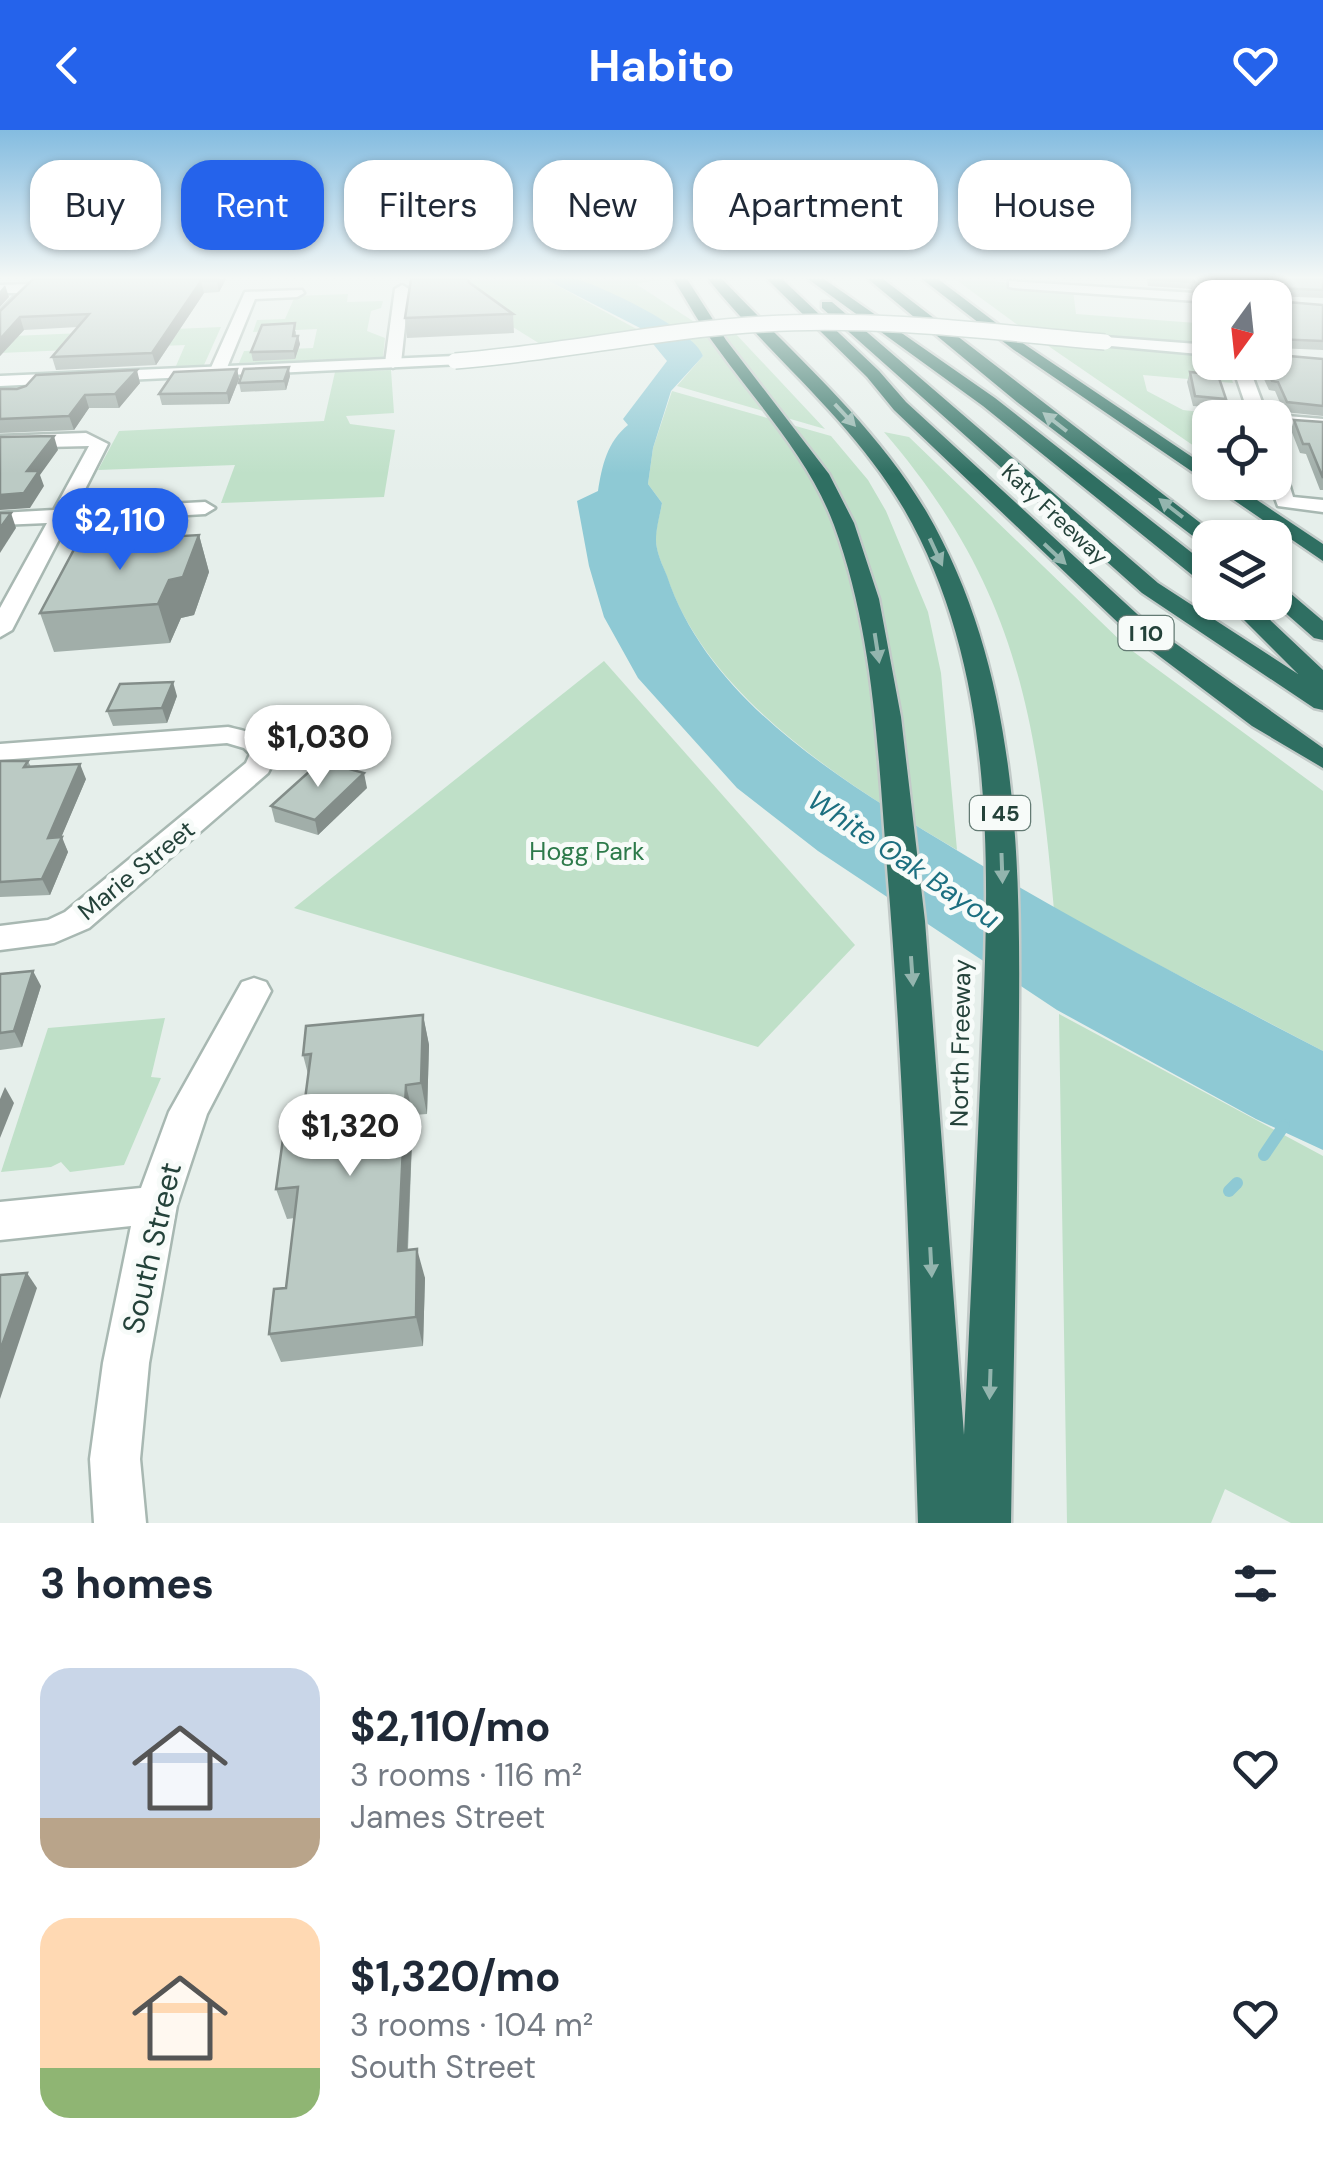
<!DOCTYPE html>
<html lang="en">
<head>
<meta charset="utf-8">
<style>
	:root { --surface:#fff; --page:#f2f2f3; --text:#1f2937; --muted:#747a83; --accent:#2563eb }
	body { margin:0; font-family:"DM Sans",sans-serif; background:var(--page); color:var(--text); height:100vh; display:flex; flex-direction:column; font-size:38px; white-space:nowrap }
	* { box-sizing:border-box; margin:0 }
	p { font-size:32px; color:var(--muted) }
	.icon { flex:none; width:55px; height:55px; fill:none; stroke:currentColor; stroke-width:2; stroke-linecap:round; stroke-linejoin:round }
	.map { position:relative; height:1393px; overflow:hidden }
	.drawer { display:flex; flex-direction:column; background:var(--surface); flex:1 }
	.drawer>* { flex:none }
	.hud { position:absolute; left:30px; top:30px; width:1265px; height:90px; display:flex; gap:20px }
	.needle { width:65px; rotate:195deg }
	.controls { position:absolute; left:1192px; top:150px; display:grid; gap:20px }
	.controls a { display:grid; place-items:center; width:100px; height:100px; border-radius:20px; background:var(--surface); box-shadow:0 2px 8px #0004; font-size:50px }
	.price { position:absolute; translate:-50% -85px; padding:0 22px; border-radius:35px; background:#fff; color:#222; font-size:32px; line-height:65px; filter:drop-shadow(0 2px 5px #0008) }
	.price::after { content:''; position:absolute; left:50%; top:60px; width:30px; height:22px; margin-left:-15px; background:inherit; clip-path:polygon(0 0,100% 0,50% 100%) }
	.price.selected { background:var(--accent); color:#fff }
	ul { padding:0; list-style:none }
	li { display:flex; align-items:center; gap:30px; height:250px; padding:0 40px }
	li span { display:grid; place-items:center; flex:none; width:280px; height:200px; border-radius:30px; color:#555 }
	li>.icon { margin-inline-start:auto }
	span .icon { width:120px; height:120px; fill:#fffc; stroke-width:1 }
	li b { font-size:42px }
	h2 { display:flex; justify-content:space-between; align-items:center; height:120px; padding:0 40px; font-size:42px }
	.tag { padding:0 35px; border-radius:30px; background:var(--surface); box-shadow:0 2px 8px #0004; font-size:35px; line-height:90px }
	.tag.selected { background:var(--accent); color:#fff }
	header { display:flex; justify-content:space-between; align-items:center; height:130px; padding:0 40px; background:var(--accent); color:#fff; font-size:45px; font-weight:700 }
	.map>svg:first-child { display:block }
	.green { fill:#bfe0c8 }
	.water { fill:#8ec9d4 }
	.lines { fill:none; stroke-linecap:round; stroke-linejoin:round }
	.stream-far1 { stroke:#8ec9d4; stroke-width:10 }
	.stream { stroke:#8ec9d4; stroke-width:12 }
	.minor-casing { stroke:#a8b8b2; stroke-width:5 }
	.secondary-casing { stroke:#a4bbb3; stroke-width:5 }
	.motorway-casing { stroke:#c2cac8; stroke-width:5 }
	.minor { fill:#fff; fill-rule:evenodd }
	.secondary { fill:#fff; fill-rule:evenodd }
	.motorway { fill:#2f6f62; fill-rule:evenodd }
	.secondary-bridge-casing { stroke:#a4bbb3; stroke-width:18; stroke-linecap:butt }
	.secondary-bridge { stroke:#fff; stroke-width:15 }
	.wall { fill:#a1aea9 }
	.shaded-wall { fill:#838d89 }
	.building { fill:#bbcac4; stroke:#838d89; stroke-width:2.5 }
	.oneway { fill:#93b5ae }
	.labels { text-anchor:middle; stroke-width:10; stroke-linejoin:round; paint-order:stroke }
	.far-street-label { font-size:22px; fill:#24423a; stroke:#f7fbf9 }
	.shield { fill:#f7fbf9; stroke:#637a73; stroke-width:2.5 }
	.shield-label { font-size:22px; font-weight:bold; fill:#24423a }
	.park-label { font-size:25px; fill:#2d7a4b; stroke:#f7fbf9 }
	.street-label { font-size:25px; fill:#24423a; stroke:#f7fbf9 }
	.water-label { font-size:28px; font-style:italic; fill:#1c6f80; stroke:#f7fbf9 }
	.near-street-label { font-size:30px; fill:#24423a; stroke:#f7fbf9 }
</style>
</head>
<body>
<header><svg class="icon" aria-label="back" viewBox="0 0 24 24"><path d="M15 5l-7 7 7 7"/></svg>Habito<svg class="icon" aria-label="heart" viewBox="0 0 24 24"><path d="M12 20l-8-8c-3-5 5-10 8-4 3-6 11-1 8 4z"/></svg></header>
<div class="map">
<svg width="1323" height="1393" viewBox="0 0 1323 1393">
	<rect width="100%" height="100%" fill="#e6efeb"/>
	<g class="green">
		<polygon points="457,149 545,149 642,202 545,217 489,182"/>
		<polygon points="579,149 663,149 636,154 699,195 675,198"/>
		<path d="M955,149C995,149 1033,157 1073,160L1076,184L1210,194V215L1026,201Z"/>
		<polygon points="348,164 347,172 383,171 381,178 371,181 367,201 385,208 383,227 239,233 244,221 313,218 317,199 253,202 257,190 285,189 295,166"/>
		<polygon points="221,197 204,235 176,236 185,215 0,223 13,206"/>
		<polygon points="735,203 825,299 677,256 703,226 689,208"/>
		<polygon points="1044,213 1210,225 1210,232 1227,233 1233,253 1143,245 1147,261 1183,280 1242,287 1210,288 1210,327"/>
		<polygon points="391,240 394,283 346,286 350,294 395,300 384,367 221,373 235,335 98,340 119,301 324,291 335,242"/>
		<path d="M672,261L831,306L868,350L886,381L928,482L941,543L957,720C850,657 709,570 667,447C663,436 656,422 656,411C655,399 660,385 662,373L648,354L653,318Z"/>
		<path d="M884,302L909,307L1127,517L1323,661V921L1054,780C1037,585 1016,456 884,302Z"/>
		<polygon points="604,531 855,815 758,917 294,778"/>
		<polygon points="1059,884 1323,1026 1323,1393 1291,1393 1225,1359 1211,1393 1067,1393"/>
		<polygon points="165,888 151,947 161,948 124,1035 70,1042 61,1032 51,1037 1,1042 48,898"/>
	</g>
	<path class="water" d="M545,149C554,149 568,146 577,149C603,157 695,200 703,226L671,261L653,318L648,354L662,373C660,385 656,398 656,410C656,422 663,436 667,446C710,575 848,654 958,721C1077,793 1200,857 1323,921V1020L1256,989L1057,880L818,721L737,658L638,548L604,487L589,436L577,371L598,361C602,336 607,312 628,295L623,289L667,231L640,198Z"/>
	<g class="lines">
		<polyline class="stream-far1" points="1281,999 1285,994"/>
		<g class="stream">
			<polyline points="1264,1025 1283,997"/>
			<polyline points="1229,1061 1237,1053"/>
		</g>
		<defs>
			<g id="minor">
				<polygon points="1009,151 1210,164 1217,168 1210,168 1210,172 1014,158 1009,157"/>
				<polygon points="30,154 35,155 35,161 0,194 0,181 18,163 0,163 0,155"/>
				<polygon points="402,155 409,159 401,233 393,238 385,233 395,159"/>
				<polygon points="302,160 304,163 297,167 255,169 226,240 212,243 210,240 245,162"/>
				<polygon points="1231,232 1247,232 1268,288 1250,288"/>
				<polygon points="1275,285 1323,289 1323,299 1275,295 1275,288 1268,288"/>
				<polygon points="86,303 108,314 75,379 205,372 215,378 205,384 68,392 12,500 0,507 0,478 47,393 0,395 0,383 54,380 89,316 0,318 0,306"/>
				<polygon points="1275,334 1285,340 1293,367 1323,370 1323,382 1278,376 1269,352 1275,352"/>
				<path d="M228,597C249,602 265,604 278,623L268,643L89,798L54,813L0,820V796L48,790L65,782L246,633L250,624L244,618L227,613L0,630V614Z"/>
				<polygon points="254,848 266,852 271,861 207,984 177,1075 149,1233 140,1329 146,1393 94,1393 90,1329 103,1233 131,1096 0,1110 0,1072 141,1058 169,982 242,852"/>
			</g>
			<g id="secondary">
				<polygon points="1105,207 1210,215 1210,225 1100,215 1100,209"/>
				<polygon points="455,226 461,228 461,234 0,256 0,246"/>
			</g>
			<g id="motorway">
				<path d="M673,149H687L726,210L829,344L854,393L879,469L901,587L925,791L964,1305C970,1189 975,1073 980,957C988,765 1004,552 904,379C852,290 772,228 708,149H722C793,224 873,292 926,381C1030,559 1020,772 1018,970C1017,1111 1013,1252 1011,1393H918C911,1174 905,955 887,737C878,623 874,503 834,395C809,328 759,276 718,219C701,197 688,172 673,149Z"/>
				<polygon points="767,149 782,149 879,241 906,272 1148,494 1323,618 1323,638 1252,596 1130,504 894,280 867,247"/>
				<polygon points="808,149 824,149 995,268 1210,437 1210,455 1202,453 983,276"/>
				<polygon points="868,149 883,149 1220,408 1210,408 1210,414 1202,413 1017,272"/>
				<polygon points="922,149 938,149 1024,214 1210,339 1210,352 1230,352 1323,414 1323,431 1014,220"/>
				<polygon points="822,172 832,172 1158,453 1298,544 1226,472 1251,472 1323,540 1323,580 1314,578 1142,463 822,178"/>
				<polygon points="1275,455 1283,457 1323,491 1323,510 1314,508 1273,472"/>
			</g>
		</defs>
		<use href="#minor" class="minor-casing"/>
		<use href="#secondary" class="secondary-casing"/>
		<use href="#motorway" class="motorway-casing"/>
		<use href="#minor" class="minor"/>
		<use href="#secondary" class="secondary"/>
		<use href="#motorway" class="motorway"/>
		<defs>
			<path id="secondary-bridge" d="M455,231C559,223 660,200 764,194C878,187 992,202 1105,212"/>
		</defs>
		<use href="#secondary-bridge" class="secondary-bridge-casing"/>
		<use href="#secondary-bridge" class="secondary-bridge"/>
	</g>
	<g class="wall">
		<polygon points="33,149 226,149 219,162 204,163 156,235 56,240 52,227 78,197 24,200 0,226 0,181"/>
		<polygon points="1147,149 1193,149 1194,152 1192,159 1148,156"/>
		<polygon points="1265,149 1323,149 1323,168 1272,166"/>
		<polygon points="470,153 513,184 514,203 407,208 405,188"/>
		<polygon points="1275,171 1323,175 1323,220 1277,218 1278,225 1323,229 1323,286 1284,282 1275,261 1269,260 1263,247 1258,232 1275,232"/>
		<polygon points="296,201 296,206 300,214 295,229 253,231 251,222"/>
		<polygon points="237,239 239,249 229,274 162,275 159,264"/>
		<polygon points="1190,242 1226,269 1223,278 1193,276 1187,252"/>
		<polygon points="290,246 286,260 241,262 239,253"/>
		<polygon points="140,253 119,278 89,278 74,300 0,303 0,259"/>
		<polygon points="1294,290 1323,292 1323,360 1320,360 1306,324 1300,323 1291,300"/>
		<polygon points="199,405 209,442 194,485 181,488 170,513 54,522 40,483"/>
		<polygon points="177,566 167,593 113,596 107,581"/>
		<polygon points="0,631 28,631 31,637 86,649 61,707 68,722 50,765 0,767"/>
		<polygon points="367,658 318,705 275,692 271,676"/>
		<polygon points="0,844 41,856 22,917 0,920"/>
		<polygon points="423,885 429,915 427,984 413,985 408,1120 425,1148 423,1216 281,1232 269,1204 286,1158 295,1088 287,1089 276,1059 300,1007 308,944 303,925"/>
	</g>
	<g class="shaded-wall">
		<polygon points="218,149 226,149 219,162 217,151"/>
		<polygon points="201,151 204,163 156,235 152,223"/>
		<polygon points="5,155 9,167 0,177 0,161"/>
		<polygon points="20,187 24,200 0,226 0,209"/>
		<polygon points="298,206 300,214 295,229 294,221"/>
		<polygon points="289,237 290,246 286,260 284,251"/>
		<polygon points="237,239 239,249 229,274 227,263"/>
		<polygon points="137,240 140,253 119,278 115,264"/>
		<polygon points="85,265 89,278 74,300 69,286"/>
		<polygon points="54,306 58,320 40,345 44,356 30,378 0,380 0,365 27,341"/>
		<polygon points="11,383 16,398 0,423 0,398"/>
		<polygon points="199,405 209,442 194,485 181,488 170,513 158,474 169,450"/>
		<polygon points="173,552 177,566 167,593 162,578"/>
		<polygon points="80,634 86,649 55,722 62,707 68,722 50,765 42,749 48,708"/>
		<polygon points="364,643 367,658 318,705 315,690"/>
		<polygon points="33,841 41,856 22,917 14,901"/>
		<polygon points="423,885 429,915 427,984 421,953"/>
		<polygon points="406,955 413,985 406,1150 398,1121"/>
		<polygon points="5,957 14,973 0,1008 0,969"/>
		<polygon points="417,1119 425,1148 423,1216 416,1187"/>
		<polygon points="27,1143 37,1158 0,1269 0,1221"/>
	</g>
	<g class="building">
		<polygon points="33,149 218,149 217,151 201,151 152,223 52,227 89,184 20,187 0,209 0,181"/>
		<polygon points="411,149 467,149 470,153 513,184 405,188"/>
		<polygon points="1150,149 1193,149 1194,152"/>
		<polygon points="1270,149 1323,149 1323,160 1274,158"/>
		<polygon points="1275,171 1323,175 1323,211 1275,209 1278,225 1323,229 1323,276 1287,272 1278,252 1272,251 1266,238 1264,232 1275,232"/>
		<polygon points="295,193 293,206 298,206 294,221 251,222 262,195"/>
		<polygon points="289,237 284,251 239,253 244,239"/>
		<polygon points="237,239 227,263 159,264 174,242"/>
		<polygon points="137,240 115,264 85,265 69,286 0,289 0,259 17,259 26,256 36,245"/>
		<polygon points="1190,242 1218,245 1226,269 1195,266"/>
		<polygon points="1294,290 1323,292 1323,348 1309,314 1303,314"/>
		<polygon points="54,306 27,341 39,341 24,363 0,365 0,307"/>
		<polygon points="0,383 11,383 0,398"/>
		<polygon points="199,405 183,447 169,450 158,474 40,483 78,412"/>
		<polygon points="173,552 162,578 107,581 120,554"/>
		<polygon points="0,631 28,631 24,637 80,634 48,708 62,707 42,749 0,752"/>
		<polygon points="321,631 364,643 315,690 271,676"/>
		<polygon points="33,841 14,901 0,903 0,844"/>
		<polygon points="423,885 421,953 406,955 398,1121 417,1119 416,1187 269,1204 274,1159 286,1158 298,1057 276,1059 283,1009 300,1007 311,924 303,925 306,896"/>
		<polygon points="27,1143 0,1221 0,1145"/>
	</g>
	<defs><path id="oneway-solid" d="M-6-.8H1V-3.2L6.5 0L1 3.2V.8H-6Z" transform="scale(2.5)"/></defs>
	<g class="oneway">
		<use href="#oneway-solid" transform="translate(845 285) rotate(47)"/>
		<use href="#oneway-solid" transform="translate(1055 292) rotate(-142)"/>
		<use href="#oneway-solid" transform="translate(1171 378) rotate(-142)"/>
		<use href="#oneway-solid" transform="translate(936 422) rotate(65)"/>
		<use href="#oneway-solid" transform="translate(1055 424) rotate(43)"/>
		<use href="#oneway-solid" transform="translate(877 518) rotate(81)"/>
		<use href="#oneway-solid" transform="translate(1002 738) rotate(88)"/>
		<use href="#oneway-solid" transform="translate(912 841) rotate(86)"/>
		<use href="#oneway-solid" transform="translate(931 1132) rotate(87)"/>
		<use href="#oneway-solid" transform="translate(990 1254) rotate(92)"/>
	</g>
	<linearGradient id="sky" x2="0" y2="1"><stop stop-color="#84bce0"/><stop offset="0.43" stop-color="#f4f8f6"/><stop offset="1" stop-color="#f4f8f6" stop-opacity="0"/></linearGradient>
	<rect width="1323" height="344" fill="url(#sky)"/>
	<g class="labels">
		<g class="far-street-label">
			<text transform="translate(1055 384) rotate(43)" y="8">Katy Freeway</text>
		</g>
		<g class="shield">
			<rect x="1118.5" y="486" width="55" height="34" rx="8"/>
			<rect x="970" y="666" width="60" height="34" rx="8"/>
		</g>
		<g class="shield-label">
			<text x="1146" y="511">I 10</text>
			<text x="1000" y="691">I 45</text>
		</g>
		<g class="park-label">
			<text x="587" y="730">Hogg Park</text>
		</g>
		<g class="street-label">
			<text transform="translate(136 740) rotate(-39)" y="9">Marie Street</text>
			<text transform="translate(960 913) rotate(-89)" y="9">North Freeway</text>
		</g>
		<g class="water-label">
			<text transform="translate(904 729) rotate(34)" y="10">White Oak Bayou</text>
		</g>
		<g class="near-street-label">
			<text transform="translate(152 1118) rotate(-77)" y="10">South Street</text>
		</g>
	</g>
</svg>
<div class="controls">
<a><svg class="needle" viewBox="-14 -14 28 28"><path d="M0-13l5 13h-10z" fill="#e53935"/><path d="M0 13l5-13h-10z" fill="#747a83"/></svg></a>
<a><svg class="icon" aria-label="locate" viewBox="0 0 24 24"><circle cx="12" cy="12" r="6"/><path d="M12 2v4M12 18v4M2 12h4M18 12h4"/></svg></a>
<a><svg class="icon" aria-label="layers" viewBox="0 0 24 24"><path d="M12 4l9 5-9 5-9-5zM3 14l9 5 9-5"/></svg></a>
</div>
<b class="price selected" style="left:120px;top:443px">$2,110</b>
<b class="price" style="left:318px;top:660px">$1,030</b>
<b class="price" style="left:350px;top:1049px">$1,320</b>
<div class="hud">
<a class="tag">Buy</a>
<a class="tag selected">Rent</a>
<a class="tag">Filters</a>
<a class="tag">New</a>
<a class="tag">Apartment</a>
<a class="tag">House</a>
</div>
</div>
<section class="drawer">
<h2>3 homes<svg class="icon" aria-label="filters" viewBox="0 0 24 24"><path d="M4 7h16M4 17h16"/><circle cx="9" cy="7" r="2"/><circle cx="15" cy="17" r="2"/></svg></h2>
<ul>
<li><span style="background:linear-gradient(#c9d6e8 75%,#b9a48a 0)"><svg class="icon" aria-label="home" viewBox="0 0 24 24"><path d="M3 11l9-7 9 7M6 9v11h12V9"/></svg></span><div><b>$2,110/mo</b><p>3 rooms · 116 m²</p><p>James Street</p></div><svg class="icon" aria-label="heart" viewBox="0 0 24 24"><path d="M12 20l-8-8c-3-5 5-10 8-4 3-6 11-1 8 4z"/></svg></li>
<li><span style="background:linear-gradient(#ffd9b3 75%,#8fb573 0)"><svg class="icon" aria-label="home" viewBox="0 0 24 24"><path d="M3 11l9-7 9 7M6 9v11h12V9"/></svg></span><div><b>$1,320/mo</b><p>3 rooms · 104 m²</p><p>South Street</p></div><svg class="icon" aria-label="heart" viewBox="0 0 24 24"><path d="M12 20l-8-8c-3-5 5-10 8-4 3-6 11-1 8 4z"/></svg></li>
</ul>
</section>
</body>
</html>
